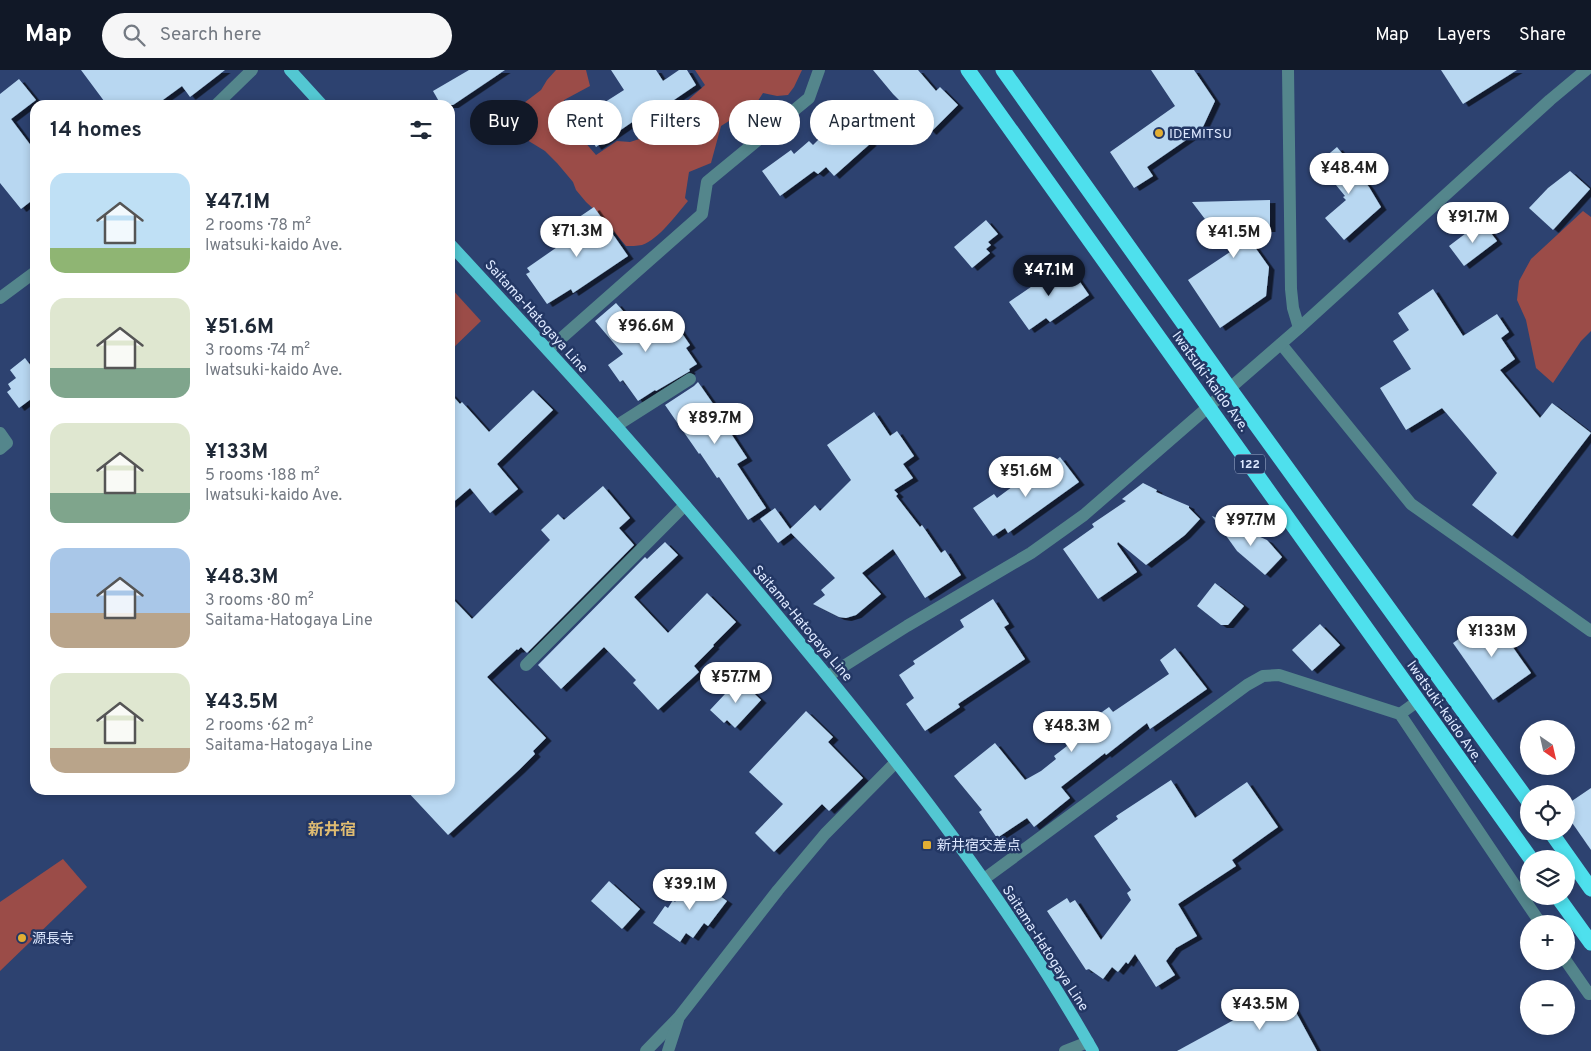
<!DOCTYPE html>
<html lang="en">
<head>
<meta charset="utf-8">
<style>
	:root { --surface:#fff; --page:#f6f6f7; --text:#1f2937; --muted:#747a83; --accent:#111827 }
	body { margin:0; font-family:Overpass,"Noto Sans JP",sans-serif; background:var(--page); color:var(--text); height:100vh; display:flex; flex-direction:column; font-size:19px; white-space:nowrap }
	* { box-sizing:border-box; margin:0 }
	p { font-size:16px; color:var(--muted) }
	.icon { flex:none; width:28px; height:28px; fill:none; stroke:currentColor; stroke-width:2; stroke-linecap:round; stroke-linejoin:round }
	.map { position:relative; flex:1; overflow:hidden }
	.side { position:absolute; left:30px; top:30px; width:425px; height:695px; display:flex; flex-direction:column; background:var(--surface); border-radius:15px; box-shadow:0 2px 8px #0003 }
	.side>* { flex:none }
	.hud { position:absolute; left:470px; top:30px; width:475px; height:45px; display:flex; gap:10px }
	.needle { width:32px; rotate:146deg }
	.tools { position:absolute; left:1520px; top:650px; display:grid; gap:10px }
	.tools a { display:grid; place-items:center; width:55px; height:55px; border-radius:50%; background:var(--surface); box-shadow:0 2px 8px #0003; font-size:25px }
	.price { position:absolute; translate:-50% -42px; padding:0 11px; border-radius:18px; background:#fff; color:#222; font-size:16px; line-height:32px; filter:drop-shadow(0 1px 2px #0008) }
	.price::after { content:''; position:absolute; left:50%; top:30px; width:15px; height:11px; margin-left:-8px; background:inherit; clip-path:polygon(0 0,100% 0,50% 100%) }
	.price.selected { background:var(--accent); color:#fff }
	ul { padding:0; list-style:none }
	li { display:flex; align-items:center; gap:15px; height:125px; padding:0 20px }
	li span { display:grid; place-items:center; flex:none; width:140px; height:100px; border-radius:15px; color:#555 }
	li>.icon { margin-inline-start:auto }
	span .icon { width:60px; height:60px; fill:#fffc; stroke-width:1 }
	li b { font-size:21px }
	h2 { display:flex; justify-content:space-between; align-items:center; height:60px; padding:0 20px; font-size:21px }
	.tag { padding:0 18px; border-radius:22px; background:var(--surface); box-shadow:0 2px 8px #0003; font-size:18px; line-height:45px }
	.tag.selected { background:var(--accent); color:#fff }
	header { display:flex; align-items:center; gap:30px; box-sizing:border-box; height:70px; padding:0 25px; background:var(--accent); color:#fff }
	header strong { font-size:24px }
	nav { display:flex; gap:28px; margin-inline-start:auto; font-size:18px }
	.search { width:350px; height:45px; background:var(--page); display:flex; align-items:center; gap:12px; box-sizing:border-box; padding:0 18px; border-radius:28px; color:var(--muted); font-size:19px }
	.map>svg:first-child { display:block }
	.green { fill:#9b4c48 }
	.building { fill:#b8d7f1; filter:url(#shadow) }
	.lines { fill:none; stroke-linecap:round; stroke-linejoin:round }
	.minor { stroke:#54868c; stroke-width:12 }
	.major { stroke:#53c7d2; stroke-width:12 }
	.highway { stroke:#4ee0ed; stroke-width:15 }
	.poi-dot { fill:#e2ae34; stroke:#233764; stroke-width:2 }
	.labels { text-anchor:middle; stroke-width:5; stroke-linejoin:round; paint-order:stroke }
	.shield { fill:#233764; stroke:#a5b3d0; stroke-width:1 }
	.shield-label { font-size:12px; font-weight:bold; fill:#dde8ff }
	.poi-label { font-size:14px; fill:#dde8ff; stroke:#233764; text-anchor:start }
	.street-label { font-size:14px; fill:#dde8ff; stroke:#233764 }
	.quarter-label { font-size:16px; font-weight:bold; fill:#debb72; stroke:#233764 }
</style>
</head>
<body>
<header>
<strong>Map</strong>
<div class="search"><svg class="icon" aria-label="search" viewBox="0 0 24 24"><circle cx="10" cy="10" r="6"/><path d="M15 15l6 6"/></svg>Search here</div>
<nav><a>Map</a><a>Layers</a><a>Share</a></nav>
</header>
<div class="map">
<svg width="1591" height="981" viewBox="0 0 1591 981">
	<defs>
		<filter id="shadow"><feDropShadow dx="5.5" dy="3" stdDeviation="0" flood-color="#0009"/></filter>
	</defs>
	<rect width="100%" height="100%" fill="#2d4270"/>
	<g class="green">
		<path d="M556,0H586L590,16L564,30L563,47L596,85L617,71L630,72L655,64L667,43L686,32L705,15L695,0H802L794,17L788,25L777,26L763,23L752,40L750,50L740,57L729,51L721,56L711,93L689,102L685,128L688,131C676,145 659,169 642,175C637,176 631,176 626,176L600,145L586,132L576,120L573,112L557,93L545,81L527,70L516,51V39L541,20L547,10Z"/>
		<polygon points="1583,141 1591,147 1591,261 1581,271 1553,313 1536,298 1526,250 1517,230 1519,211 1531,189"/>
		<polygon points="450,217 481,251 450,281"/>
		<polygon points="63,789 87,817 0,901 0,832"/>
	</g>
	<g class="building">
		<polygon points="81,0 225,0 190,27 182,16 156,35 107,35"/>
		<polygon points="469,0 505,0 453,35 441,35 433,21"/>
		<polygon points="611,0 656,0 663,11 679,0 687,0 696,15 649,47 647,44 642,47 641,46 596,77 582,55 595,47 591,41 624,20"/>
		<polygon points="873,0 918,0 936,21 940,17 958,35 931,62 893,24"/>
		<polygon points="1151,0 1194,0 1215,31 1202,59 1147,97 1153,106 1134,118 1110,82 1175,36"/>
		<polygon points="1441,0 1517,0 1463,34"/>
		<polygon points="19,9 36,30 11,49 35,81 35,128 21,139 0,113 0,24"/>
		<polygon points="850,51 871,73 834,106 826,97 818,104 814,101 780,126 762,101 791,80 794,84 809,71 813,75 823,65 828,71"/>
		<polygon points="1337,77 1369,117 1381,137 1344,170 1325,148 1346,130 1343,127 1345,126 1318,93"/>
		<polygon points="1570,101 1590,119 1553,160 1529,138 1548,118"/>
		<polygon points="1270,130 1270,159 1242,159 1269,197 1266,226 1220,258 1188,210 1230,182 1192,132"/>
		<polygon points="594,137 628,186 573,223 571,219 547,234 526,204 530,202 527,198 573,166 566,156"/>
		<polygon points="986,150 998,164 988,172 991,175 986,179 990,183 972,198 954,177"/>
		<polygon points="1478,154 1480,157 1484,154 1497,171 1464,196 1449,176"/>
		<polygon points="1058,194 1066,204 1071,199 1089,225 1050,252 1046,248 1029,260 1009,232 1044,208 1042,205"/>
		<polygon points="1433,219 1463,266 1497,244 1509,262 1501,268 1515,289 1500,300 1540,348 1552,333 1591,363 1512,466 1472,435 1497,403 1442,338 1406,360 1380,318 1411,299 1393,271 1409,260 1398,243"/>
		<polygon points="616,233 645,266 671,247 690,275 686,278 697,294 689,299 690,301 656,321 655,320 638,331 623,310 620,312 608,295 623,284 595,251"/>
		<polygon points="25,288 31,296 35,293 35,334 31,329 19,338 7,322 11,319 8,314 16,308 10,300"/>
		<polygon points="698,312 732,361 730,362 747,388 737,394 766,438 748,450 719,407 717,408 700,383 699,384 665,335 694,316"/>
		<polygon points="533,320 553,340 497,394 518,419 490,443 470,418 450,435 450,323 460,334 462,332 489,362"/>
		<polygon points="874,342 890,366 897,361 914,386 903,394 913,408 894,420 898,424 896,426 920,457 922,455 941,483 945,480 961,505 925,528 893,479 862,503 881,524 856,545 846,548 839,547 813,534 825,525 821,520 835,508 791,463 778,473 760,449 775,438 790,459 815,435 820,441 851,410 827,375"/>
		<polygon points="1060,387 1079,412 1008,463 1005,458 993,466 973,438 994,424 997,428 1032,402 1035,406"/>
		<polygon points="1143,413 1157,420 1156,422 1189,436 1189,438 1200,449 1185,465 1146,495 1118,472 1117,474 1137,502 1098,529 1063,479 1094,457 1092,454 1126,431 1122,429"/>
		<polygon points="603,416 630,448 619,458 634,475 527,583 521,577 518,580 517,579 487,607 546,668 533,681 535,684 519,700 448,765 406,720 450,720 450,526 472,549 550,470 541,460 558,444 564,450"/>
		<polygon points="1212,446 1267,470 1282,487 1265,505 1237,481"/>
		<polygon points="665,472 678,485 634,527 668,563 707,523 736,552 713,575 714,576 694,596 699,602 658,640 633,613 636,610 604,577 561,619 538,595 645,487 647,489"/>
		<polygon points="1215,513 1244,536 1228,555 1221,555 1197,536"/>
		<polygon points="993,529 1009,554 1004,557 1025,589 958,634 960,637 925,661 906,634 914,628 899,605 915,594 913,591 964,557 960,550"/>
		<polygon points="1491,546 1531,603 1493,630 1453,573"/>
		<polygon points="1320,554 1340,575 1312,601 1292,580"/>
		<polygon points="1175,578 1207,619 1150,659 1147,653 1106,685 1105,683 1061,717 1070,728 1034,757 1027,748 997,768 979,742 982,740 954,706 995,673 1025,710 1041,701 1056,689 1054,686 1067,676 1063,670 1109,637 1113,642 1169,604 1160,590"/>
		<polygon points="739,609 761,630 735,658 727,650 724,653 710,640"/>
		<polygon points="806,641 833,667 828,672 863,708 829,741 822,734 774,782 755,763 783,734 749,702"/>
		<polygon points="1171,710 1195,748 1247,712 1278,757 1232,790 1236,796 1178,834 1197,866 1176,878 1166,891 1175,905 1156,917 1135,884 1128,894 1126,892 1118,902 1112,897 1103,909 1089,899 1086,900 1047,841 1067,828 1070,833 1075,830 1101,870 1131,830 1127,823 1131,820 1094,766 1118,749 1116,746"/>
		<polygon points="1591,718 1591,780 1566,744 1566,735"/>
		<polygon points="693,807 727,831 708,856 704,853 693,868 686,863 680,872 653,853 665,836 668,838 673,830 675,832"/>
		<polygon points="609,811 640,839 622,859 591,831"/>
		<polygon points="1285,922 1317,981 1177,981"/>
	</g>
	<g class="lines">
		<g class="minor">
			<polyline points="1288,0 1291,219 1293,238 1299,258"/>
			<polyline points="216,35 252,0"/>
			<polyline points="0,228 35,202"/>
			<polyline points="1281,274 1411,434 1591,561"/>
			<polyline points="548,280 702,144 707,112 809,28 819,0"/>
			<polyline points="616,356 690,309"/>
			<polyline points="0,363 7,373 0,379"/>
			<polyline points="526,595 685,435"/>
			<polyline points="828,606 907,556 1031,483 1084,445 1299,258 1550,30 1586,0"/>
			<polyline points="1400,644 1418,631"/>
			<polyline points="984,809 1247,615 1263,606 1279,605 1400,644 1541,854"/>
			<polyline points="1566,891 1589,924 1591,922"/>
			<polyline points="646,981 679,947 778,820 825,764 896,692"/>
			<polyline points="668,981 678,950"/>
			<polyline points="1065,981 1088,972"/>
		</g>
		<g class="major">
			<polyline points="290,0 322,35"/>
			<path d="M450,174C506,235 563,296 618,358C679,427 738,497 796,568C905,699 1009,833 1093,981"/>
		</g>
		<g class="highway">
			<polyline points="968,0 1531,789"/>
			<polyline points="1003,0 1230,319 1529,732"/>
			<polyline points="1550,761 1591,819"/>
			<polyline points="1557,826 1591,873"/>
		</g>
	</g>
	<g class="poi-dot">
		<circle cx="1159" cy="63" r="5"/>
		<rect x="922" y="770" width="10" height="10" rx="2.5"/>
		<circle cx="22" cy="868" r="5"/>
	</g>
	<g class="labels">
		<rect class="shield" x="1235" y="384.5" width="30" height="19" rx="4"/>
		<g class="shield-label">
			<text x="1250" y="398">122</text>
		</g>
		<g class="poi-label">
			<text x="1169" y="68">IDEMITSU</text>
			<text x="937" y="780">新井宿交差点</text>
			<text x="32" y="873">源長寺</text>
		</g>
		<g class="street-label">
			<text transform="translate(537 246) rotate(48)" y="5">Saitama-Hatogaya Line</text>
			<text transform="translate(1211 311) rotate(54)" y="5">Iwatsuki-kaido Ave.</text>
			<text transform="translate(803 553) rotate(50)" y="5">Saitama-Hatogaya Line</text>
			<text transform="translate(1445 641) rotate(55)" y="5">Iwatsuki-kaido Ave.</text>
			<text transform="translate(1046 878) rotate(57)" y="5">Saitama-Hatogaya Line</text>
		</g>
		<g class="quarter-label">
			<text x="332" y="765">新井宿</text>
		</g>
	</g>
</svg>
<div class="tools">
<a><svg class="needle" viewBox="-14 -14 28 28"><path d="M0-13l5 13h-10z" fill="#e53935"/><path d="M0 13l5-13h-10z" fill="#747a83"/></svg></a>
<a><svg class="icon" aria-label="locate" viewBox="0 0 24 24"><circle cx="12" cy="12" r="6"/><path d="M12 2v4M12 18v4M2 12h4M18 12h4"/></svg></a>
<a><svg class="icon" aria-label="layers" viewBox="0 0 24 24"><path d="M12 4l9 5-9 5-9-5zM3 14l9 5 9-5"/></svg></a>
<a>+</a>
<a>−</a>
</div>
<b class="price" style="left:1349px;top:125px">¥48.4M</b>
<b class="price" style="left:1473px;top:174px">¥91.7M</b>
<b class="price" style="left:577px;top:188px">¥71.3M</b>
<b class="price" style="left:1234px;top:189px">¥41.5M</b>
<b class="price selected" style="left:1049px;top:227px">¥47.1M</b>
<b class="price" style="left:646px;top:283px">¥96.6M</b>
<b class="price" style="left:715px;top:375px">¥89.7M</b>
<b class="price" style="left:1026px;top:428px">¥51.6M</b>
<b class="price" style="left:1251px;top:477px">¥97.7M</b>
<b class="price" style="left:1492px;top:588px">¥133M</b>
<b class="price" style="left:736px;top:634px">¥57.7M</b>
<b class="price" style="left:1072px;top:683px">¥48.3M</b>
<b class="price" style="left:690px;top:841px">¥39.1M</b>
<b class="price" style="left:1260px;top:961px">¥43.5M</b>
<div class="hud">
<a class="tag selected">Buy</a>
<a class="tag">Rent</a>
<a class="tag">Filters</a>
<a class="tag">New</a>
<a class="tag">Apartment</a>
</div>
<section class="side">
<h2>14 homes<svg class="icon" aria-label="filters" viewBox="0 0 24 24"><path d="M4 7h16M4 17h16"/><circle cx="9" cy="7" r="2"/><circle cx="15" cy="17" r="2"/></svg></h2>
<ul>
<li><span style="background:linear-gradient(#bfe0f5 75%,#8fb573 0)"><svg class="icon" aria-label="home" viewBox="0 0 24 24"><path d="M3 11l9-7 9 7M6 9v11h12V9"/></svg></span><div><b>¥47.1M</b><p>2 rooms · 78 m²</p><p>Iwatsuki-kaido Ave.</p></div></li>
<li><span style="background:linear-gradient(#dfe7d0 70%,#7fa58c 0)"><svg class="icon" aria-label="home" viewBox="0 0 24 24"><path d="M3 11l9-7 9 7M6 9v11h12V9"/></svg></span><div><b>¥51.6M</b><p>3 rooms · 74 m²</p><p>Iwatsuki-kaido Ave.</p></div></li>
<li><span style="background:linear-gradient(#dfe7d0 70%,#7fa58c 0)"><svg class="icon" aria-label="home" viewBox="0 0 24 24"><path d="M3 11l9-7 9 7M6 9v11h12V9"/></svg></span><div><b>¥133M</b><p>5 rooms · 188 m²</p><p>Iwatsuki-kaido Ave.</p></div></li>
<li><span style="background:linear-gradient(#a9c7e8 65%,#b9a48a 0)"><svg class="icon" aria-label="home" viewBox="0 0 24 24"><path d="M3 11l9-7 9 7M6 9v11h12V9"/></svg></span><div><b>¥48.3M</b><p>3 rooms · 80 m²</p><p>Saitama-Hatogaya Line</p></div></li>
<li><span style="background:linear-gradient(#dfe7d0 75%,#b9a48a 0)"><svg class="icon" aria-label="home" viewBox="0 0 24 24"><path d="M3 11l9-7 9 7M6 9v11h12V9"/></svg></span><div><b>¥43.5M</b><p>2 rooms · 62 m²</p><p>Saitama-Hatogaya Line</p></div></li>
</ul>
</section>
</div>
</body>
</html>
